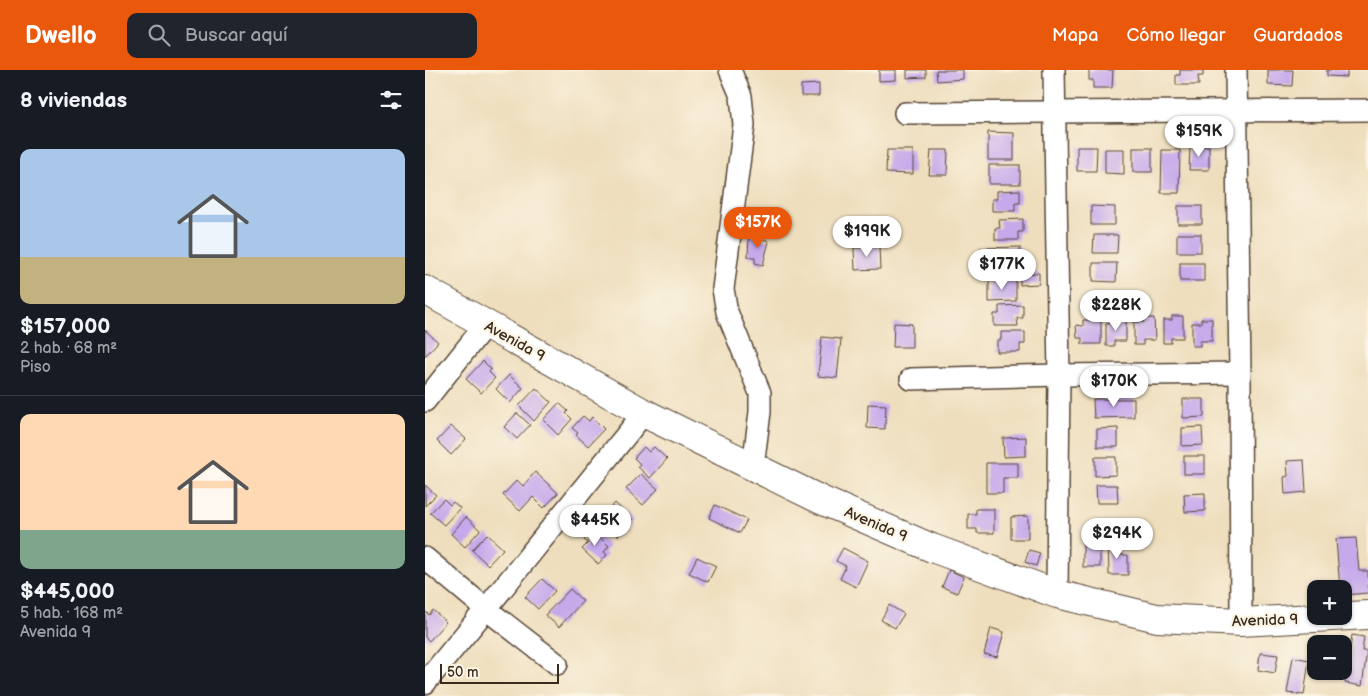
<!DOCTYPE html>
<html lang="es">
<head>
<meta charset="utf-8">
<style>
	:root { --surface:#171b24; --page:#20242c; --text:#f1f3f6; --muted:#9ea1a6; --line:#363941; --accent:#ea580c }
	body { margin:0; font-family:"Balsamiq Sans",sans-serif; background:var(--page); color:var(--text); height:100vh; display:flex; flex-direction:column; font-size:19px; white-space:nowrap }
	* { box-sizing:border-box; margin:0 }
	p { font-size:16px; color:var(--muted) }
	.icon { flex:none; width:28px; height:28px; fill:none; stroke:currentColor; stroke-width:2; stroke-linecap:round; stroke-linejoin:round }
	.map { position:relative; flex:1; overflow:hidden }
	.details { display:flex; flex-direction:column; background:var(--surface); width:425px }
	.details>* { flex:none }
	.buttons { position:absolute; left:882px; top:510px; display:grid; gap:10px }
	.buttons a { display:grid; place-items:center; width:45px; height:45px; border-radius:10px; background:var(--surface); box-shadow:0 1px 4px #0004; font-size:25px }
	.scale { position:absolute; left:15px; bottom:12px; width:119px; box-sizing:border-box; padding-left:5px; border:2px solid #3b2a1e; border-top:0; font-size:14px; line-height:18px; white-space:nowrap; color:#3b2a1e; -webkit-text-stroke:4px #fcf5e5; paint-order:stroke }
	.price { position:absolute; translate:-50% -42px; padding:0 11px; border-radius:18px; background:#fff; color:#222; font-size:16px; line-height:32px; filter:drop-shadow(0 1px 2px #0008) }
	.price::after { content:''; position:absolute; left:50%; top:30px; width:15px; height:11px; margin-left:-8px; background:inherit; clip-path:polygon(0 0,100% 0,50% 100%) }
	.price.selected { background:var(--accent); color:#fff }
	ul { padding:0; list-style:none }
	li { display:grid; align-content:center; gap:10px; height:265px; padding:0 20px }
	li+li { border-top:1px solid var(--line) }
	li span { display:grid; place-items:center; height:155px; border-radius:10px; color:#555 }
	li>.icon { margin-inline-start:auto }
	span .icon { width:90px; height:90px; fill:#fffc; stroke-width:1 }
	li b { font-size:21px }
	h2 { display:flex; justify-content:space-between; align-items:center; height:60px; padding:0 20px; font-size:21px }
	header { display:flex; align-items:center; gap:30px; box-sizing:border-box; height:70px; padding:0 25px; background:var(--accent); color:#fff }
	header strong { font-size:24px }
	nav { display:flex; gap:28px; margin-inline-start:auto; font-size:18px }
	.search { width:350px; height:45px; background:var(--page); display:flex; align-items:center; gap:12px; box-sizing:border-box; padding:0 18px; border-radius:10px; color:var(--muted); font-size:19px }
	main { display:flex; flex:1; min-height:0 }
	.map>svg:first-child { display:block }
	.building { fill:#c5a9eb }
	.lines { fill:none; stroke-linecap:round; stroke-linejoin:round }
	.minor-casing { stroke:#564536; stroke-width:24 }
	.major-casing { stroke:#564536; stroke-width:30 }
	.minor { stroke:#fff; stroke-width:21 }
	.major { stroke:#fff; stroke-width:28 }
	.labels { text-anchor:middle; stroke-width:4.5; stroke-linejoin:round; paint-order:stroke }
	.street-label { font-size:15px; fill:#3b2a1e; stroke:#fcf5e5 }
</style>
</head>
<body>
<header>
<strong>Dwello</strong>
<div class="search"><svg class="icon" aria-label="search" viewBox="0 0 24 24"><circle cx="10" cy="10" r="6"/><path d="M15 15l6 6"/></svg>Buscar aquí</div>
<nav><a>Mapa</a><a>Cómo llegar</a><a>Guardados</a></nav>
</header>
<main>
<section class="details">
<h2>8 viviendas<svg class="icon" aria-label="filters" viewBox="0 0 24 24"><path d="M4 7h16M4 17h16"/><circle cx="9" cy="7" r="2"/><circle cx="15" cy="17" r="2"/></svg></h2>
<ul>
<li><span style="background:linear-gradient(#a9c7e8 70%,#c2b280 0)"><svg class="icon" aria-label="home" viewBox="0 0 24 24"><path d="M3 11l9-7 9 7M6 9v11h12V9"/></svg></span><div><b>$157,000</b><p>2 hab. · 68 m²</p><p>Piso</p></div></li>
<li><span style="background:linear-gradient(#ffd9b3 75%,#7fa58c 0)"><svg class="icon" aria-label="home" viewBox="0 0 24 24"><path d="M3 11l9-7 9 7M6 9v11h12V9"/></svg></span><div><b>$445,000</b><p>5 hab. · 168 m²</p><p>Avenida 9</p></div></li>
</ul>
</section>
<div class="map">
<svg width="943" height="626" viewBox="0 0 943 626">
	<rect width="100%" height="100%" fill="#fcf5e5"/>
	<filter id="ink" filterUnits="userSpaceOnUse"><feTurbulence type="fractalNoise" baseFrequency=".02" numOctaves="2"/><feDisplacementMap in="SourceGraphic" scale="10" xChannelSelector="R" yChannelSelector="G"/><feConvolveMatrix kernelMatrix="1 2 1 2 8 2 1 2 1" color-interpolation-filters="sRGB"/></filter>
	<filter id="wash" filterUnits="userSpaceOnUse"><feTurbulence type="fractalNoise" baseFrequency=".0096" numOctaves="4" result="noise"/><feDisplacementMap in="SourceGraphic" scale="20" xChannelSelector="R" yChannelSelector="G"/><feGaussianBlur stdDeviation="1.12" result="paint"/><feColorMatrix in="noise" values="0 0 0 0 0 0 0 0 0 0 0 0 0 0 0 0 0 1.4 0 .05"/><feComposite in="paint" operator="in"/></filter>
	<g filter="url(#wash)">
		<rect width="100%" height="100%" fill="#eedebd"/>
		<g id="blocks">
			<g class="building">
				<polygon points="454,0 471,0 471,10 454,11"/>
				<polygon points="482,0 501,0 501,7 482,8"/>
				<polygon points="511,0 538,0 538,9 512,11"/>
				<polygon points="664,0 688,0 687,18 668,18 668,10 664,10"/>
				<polygon points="755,0 778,0 778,6 773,6 774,15 751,15 751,5 755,5"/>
				<polygon points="843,0 868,0 867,16 843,15"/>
				<polygon points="902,0 922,0 922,7 902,6"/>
				<polygon points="394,14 394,26 376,26 376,15"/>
				<polygon points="563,62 589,63 589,90 563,90"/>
				<polygon points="765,76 784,76 784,100 764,100"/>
				<polygon points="652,77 672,77 671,101 652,101"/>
				<rect x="708" y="78" width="19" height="24"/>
				<polygon points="680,79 699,79 699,104 680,103"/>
				<polygon points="462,80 488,80 488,104 461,103"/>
				<polygon points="506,80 523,80 522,105 504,105"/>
				<polygon points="737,80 755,80 754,123 736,123"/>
				<rect x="564" y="95" width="31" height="19"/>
				<polygon points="595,120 595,133 590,133 590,141 567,141 567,129 572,129 572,121"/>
				<polygon points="666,136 690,137 690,155 666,155"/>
				<rect x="753" y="136" width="24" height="18"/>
				<polygon points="598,149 598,162 593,162 593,170 570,170 570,158 575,158 574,150"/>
				<rect x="752" y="164" width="24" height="18"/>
				<polygon points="324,165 344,171 338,195 330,193 330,187 323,187"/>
				<polygon points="669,165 693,165 692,183 668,183"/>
				<polygon points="454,177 455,199 430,200 429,178"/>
				<polygon points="595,177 595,189 591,189 591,197 555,197 555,178"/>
				<polygon points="668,193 692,193 691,212 668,211"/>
				<rect x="755" y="193" width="24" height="18"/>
				<polygon points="614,203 614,214 595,215 595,204"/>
				<polygon points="591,210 591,231 564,232 564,211"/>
				<polygon points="598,235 598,248 592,248 593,256 569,256 569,244 574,244 574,236"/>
				<polygon points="747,246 758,246 758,268 746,268 746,273 738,273 738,250 747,250"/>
				<polygon points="718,248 729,248 730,270 718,270 718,275 709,275 709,252 719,252"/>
				<polygon points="701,249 701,271 689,271 689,276 681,276 681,253 690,253 690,250"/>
				<polygon points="776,249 787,249 787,271 775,271 775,276 767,276 767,253 776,253"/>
				<polygon points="658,250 676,250 676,274 657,274 657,268 652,268 651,255 658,256"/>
				<polygon points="469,253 487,254 487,277 468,277"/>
				<polygon points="0,260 13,272 0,286"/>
				<polygon points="576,262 600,262 600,274 595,274 595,282 572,282 572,270 576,270"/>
				<polygon points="397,267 416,269 412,308 393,306"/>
				<polygon points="58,291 66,299 64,302 70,308 56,323 41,309"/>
				<polygon points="84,305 98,318 85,333 71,319"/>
				<polygon points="111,318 126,332 109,351 94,336"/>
				<polygon points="668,329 709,329 709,347 669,348"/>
				<polygon points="758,329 779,329 779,347 758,348"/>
				<polygon points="134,333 143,341 141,343 147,349 133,365 118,350"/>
				<polygon points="443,334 461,335 460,359 442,358"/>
				<polygon points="92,343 105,355 92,369 79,357"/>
				<polygon points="158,346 164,351 167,347 179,359 163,376 151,365 153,363 147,358"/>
				<polygon points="26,356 41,369 26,385 12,371"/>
				<polygon points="777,357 778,375 757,376 757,358"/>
				<polygon points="693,358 693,377 672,377 672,359"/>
				<polygon points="601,367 601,386 579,387 578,368"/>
				<polygon points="219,377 224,382 229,377 242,389 225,408 213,397 215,394 209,388"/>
				<rect x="759" y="386" width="21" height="18"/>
				<polygon points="670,387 691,387 691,405 670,406"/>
				<polygon points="879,390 881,422 860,424 859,407 863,406 862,391"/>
				<polygon points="561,393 593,393 593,408 578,408 578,423 561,423"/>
				<polygon points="110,402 133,423 119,438 108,427 95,441 78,425 92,410 98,416"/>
				<polygon points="216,404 233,419 218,435 201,419"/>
				<polygon points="0,415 11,425 0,436"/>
				<polygon points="671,415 692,415 693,433 672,433"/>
				<polygon points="780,423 780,441 760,442 759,424"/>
				<polygon points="19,429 25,435 28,432 35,438 19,455 5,443"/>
				<polygon points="190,433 208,450 193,466 175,449"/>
				<polygon points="290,435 322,450 315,463 284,448"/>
				<polygon points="551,439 569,439 569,463 552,463 552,459 543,459 543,444 551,444"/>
				<polygon points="603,446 603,469 586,469 586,447"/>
				<polygon points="41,447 55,460 40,477 26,464"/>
				<polygon points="167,460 184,476 179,482 182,485 173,494 157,479 163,473 159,470"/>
				<polygon points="62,464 78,479 63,495 47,480"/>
				<polygon points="931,468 934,501 943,501 943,523 919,525 919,519 915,519 911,469"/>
				<polygon points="683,471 694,471 694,485 703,485 703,505 684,505"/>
				<rect x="658" y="473" width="17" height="24"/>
				<polygon points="418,478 443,491 431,517 415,509 421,496 411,491"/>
				<polygon points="604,480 615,483 611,496 600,492"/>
				<polygon points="272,487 291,496 283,512 264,503"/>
				<polygon points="524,500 539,507 532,523 517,517"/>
				<polygon points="117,509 130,521 113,539 100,527"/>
				<polygon points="145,519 158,531 134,557 120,545"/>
				<polygon points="464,535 479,544 470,558 456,550"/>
				<polygon points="8,540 21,552 4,571 0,567 0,541 4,545"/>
				<polygon points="566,558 579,562 572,587 559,584"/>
				<polygon points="927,565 939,567 937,581 942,581 937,616 920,613"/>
				<polygon points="835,583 853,585 850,603 833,600"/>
				<polygon points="868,587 884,590 879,625 862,623"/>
			</g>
		</g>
	</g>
	<g filter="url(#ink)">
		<use href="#blocks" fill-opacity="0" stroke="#564536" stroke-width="1"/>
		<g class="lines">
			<defs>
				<g id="minor">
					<polyline points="305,0 316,26 319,55 298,219 302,242 335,323 335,342 328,396"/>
					<polyline points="629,0 634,305 632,524"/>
					<polyline points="811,0 815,303 816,552"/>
					<polyline points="480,43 943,40"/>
					<polyline points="486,309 634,305 815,303"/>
					<polyline points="0,331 61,254"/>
					<polyline points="0,488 61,539 132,594"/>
					<polyline points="0,613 61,539 219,343"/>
				</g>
				<polyline id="major" points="0,220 219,343 396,430 507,478 632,524 732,548 816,552 943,545"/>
			</defs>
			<use href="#minor" class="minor-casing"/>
			<use href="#major" class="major-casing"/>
			<use href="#minor" class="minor"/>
			<use href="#major" class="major"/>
		</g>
	</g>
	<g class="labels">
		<g class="street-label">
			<text transform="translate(90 271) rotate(29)" y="5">Avenida 9</text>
			<text transform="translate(451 454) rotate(23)" y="5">Avenida 9</text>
			<text transform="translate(840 550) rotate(-2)" y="5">Avenida 9</text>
		</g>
	</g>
</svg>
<div class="buttons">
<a>+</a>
<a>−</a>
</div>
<div class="scale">50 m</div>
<b class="price" style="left:774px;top:88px">$159K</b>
<b class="price selected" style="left:333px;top:179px">$157K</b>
<b class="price" style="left:442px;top:188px">$199K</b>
<b class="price" style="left:577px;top:221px">$177K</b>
<b class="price" style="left:691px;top:262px">$228K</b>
<b class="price" style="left:689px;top:338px">$170K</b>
<b class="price" style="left:170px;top:477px">$445K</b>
<b class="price" style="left:692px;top:490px">$294K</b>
</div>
</main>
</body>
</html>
